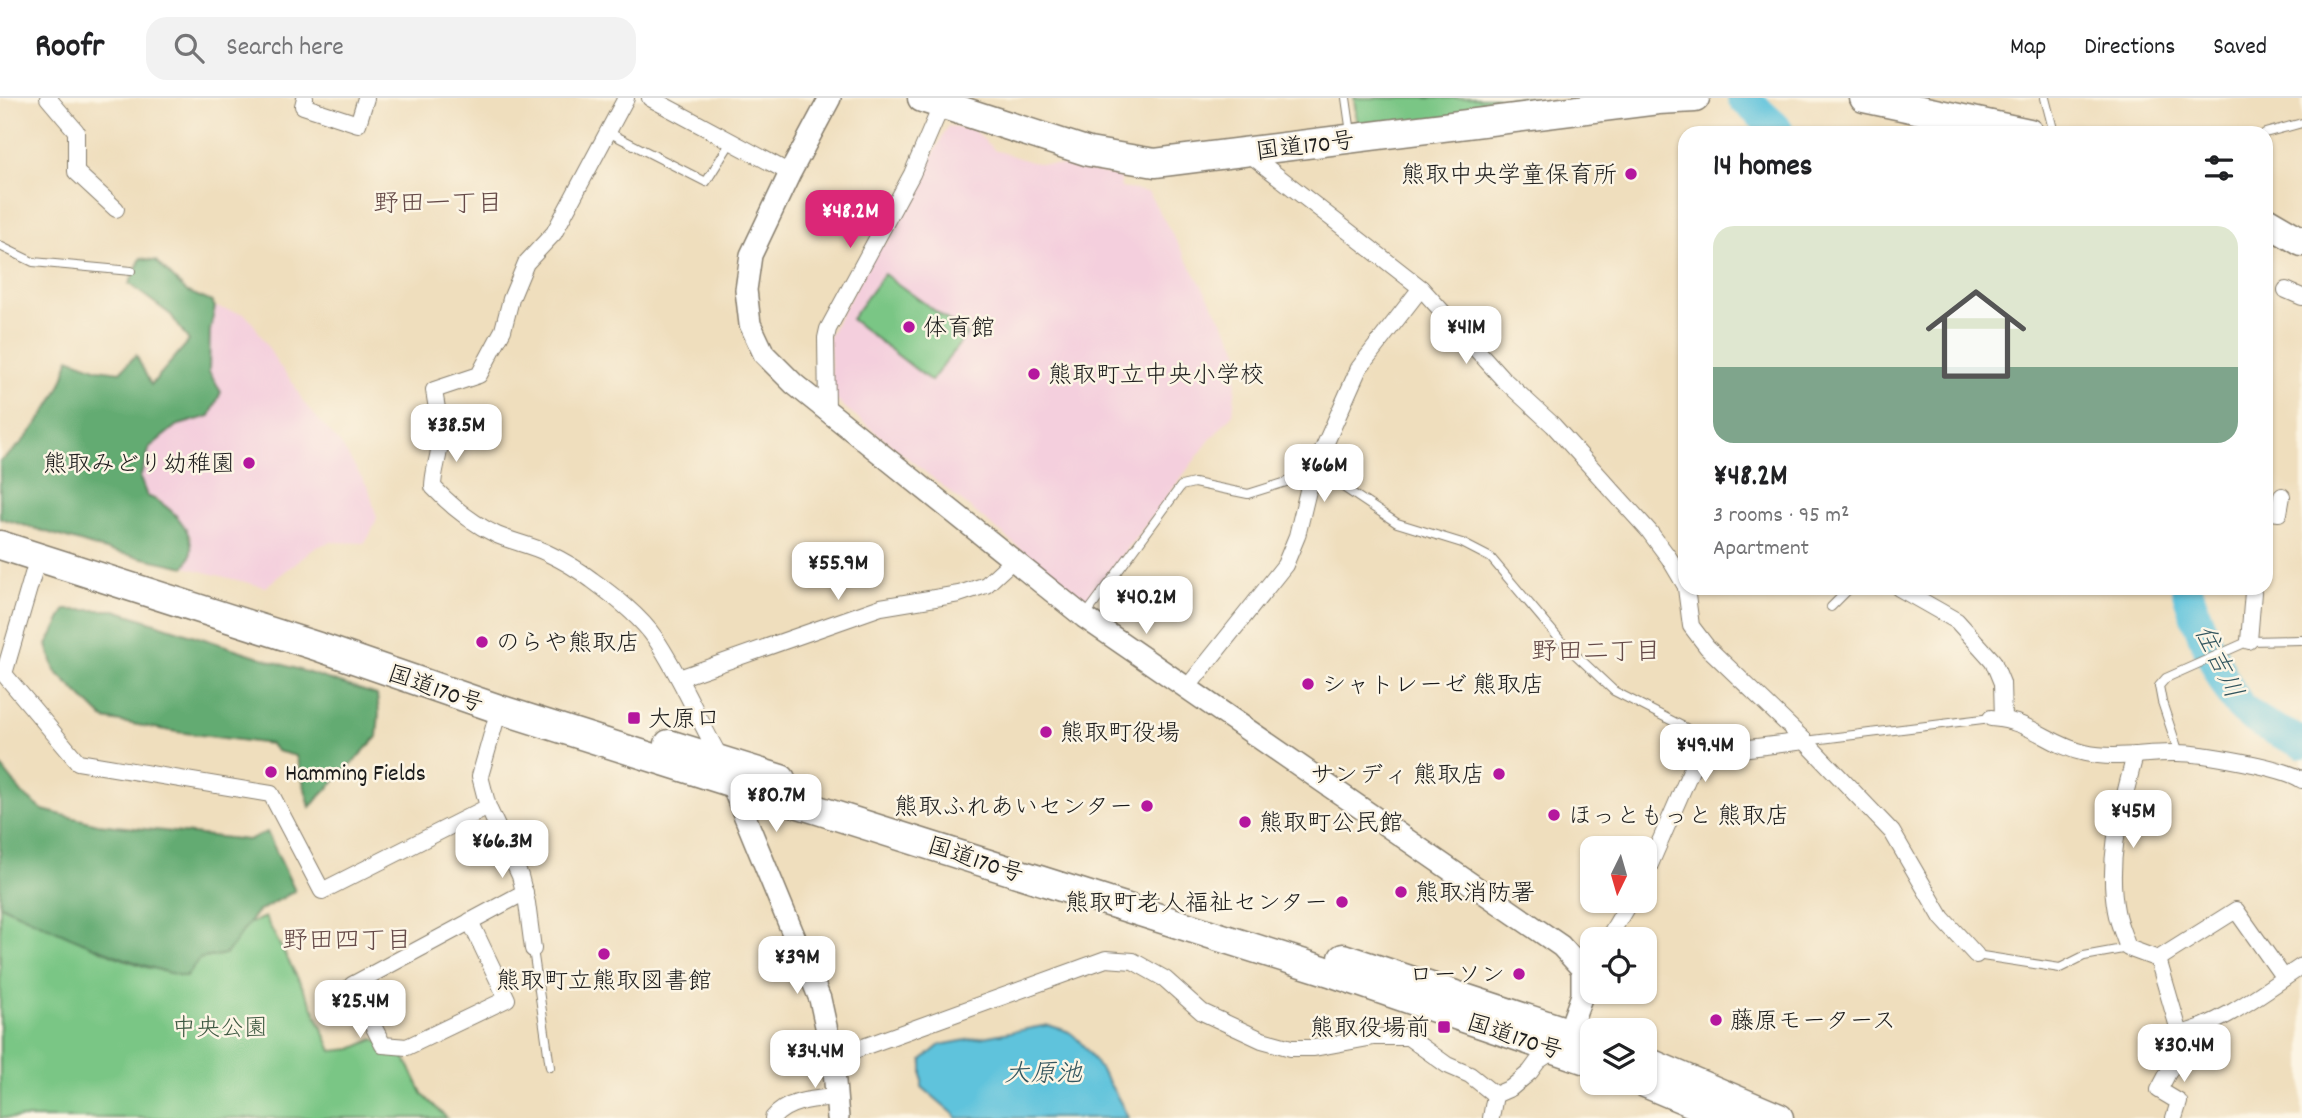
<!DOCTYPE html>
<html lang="en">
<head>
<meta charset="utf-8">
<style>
	:root { --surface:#fff; --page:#f2f2f2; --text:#202124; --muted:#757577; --line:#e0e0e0; --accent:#db2777 }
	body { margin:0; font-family:Dekko,"Klee One",sans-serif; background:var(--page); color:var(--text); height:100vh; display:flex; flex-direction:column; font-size:26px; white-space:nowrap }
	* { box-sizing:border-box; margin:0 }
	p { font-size:23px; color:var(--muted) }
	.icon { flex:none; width:38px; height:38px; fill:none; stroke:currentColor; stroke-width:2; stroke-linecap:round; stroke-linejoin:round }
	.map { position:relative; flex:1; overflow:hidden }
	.side { position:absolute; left:1678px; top:28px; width:595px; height:469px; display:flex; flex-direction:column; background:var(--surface); border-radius:21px; box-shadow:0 2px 5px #0004 }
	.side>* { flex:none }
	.needle { width:46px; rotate:185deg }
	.tools { position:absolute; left:1580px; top:738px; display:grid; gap:14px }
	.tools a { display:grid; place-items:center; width:77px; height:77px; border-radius:14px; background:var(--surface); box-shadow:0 2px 5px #0004; font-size:35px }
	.price { position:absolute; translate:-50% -60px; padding:0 16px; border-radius:14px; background:#fff; color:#222; font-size:23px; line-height:46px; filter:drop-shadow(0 2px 4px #0008) }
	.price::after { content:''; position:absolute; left:50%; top:42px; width:21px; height:16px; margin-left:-10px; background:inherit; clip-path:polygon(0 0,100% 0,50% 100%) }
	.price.on { background:var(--accent); color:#fff }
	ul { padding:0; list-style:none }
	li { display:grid; align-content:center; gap:14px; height:371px; padding:0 35px }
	li span { display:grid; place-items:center; height:217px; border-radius:21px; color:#555 }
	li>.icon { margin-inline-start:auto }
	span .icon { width:126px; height:126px; fill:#fffc; stroke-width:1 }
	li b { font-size:30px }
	h2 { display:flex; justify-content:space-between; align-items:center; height:84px; padding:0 35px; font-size:30px }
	header { display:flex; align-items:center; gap:42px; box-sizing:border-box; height:98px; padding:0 35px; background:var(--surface); border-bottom:2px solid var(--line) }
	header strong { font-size:33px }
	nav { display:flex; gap:38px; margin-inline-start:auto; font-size:24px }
	.search { width:490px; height:63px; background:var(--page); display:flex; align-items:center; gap:18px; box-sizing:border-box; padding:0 24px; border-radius:21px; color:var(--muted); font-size:26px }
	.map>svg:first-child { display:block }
	.built { fill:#f4cfdd }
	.green { fill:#7ac685; stroke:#4b7150; stroke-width:2 }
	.forest { fill:#63ab72; stroke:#406447; stroke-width:2 }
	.water { fill:#5fc3dc; stroke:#3e707c; stroke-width:2 }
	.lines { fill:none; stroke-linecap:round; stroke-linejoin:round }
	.river { stroke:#5fc3dc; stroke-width:32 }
	.lane-casing { stroke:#867d6c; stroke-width:10 }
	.street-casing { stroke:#867d6c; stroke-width:18 }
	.secondary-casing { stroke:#867d6c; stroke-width:24 }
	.highway-casing { stroke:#867d6c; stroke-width:31 }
	.lane { stroke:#fff; stroke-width:8 }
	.street { stroke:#fff; stroke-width:16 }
	.secondary { stroke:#fff; stroke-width:21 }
	.highway { stroke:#fff; stroke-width:28 }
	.poi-dot { fill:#b5179e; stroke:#fcf5e5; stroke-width:2.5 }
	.labels { text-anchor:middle; stroke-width:5; stroke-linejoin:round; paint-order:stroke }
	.street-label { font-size:24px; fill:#1c1c1c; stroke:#fcf5e5 }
	.poi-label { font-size:24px; fill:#1c1c1c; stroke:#fcf5e5; text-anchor:start }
	.park-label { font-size:24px; fill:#3d5841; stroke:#fcf5e5 }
	.neighbourhood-label { font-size:26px; fill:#654a48; stroke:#fcf5e5 }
	.water-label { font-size:26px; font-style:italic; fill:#33565f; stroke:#fcf5e5 }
</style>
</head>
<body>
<header>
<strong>Roofr</strong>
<div class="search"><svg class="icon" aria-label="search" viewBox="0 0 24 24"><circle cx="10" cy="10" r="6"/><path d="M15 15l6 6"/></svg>Search here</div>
<nav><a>Map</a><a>Directions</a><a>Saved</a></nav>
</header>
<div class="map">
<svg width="2302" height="1020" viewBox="0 0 2302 1020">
	<rect width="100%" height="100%" fill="#fcf5e5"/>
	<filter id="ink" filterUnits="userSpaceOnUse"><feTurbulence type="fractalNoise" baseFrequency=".0143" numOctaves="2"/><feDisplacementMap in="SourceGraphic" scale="14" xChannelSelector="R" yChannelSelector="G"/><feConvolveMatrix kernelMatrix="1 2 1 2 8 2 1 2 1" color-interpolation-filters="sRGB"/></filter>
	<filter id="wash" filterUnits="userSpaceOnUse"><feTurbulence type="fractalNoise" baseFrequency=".00686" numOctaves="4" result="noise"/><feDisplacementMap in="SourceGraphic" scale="28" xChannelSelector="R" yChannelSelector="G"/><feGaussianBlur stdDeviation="1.57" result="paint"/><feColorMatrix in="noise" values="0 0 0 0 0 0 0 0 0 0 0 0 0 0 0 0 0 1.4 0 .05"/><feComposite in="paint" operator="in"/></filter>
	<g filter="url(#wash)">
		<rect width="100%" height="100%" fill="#efdebd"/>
		<g class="built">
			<polygon points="948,28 972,31 995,52 1031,64 1065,68 1120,79 1121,90 1148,94 1239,252 1233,316 1209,343 1087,504 833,300 829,238 880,146 886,146"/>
			<polygon points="215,209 245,216 255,228 278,266 294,286 303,304 341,347 369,391 377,420 369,439 364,445 329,444 315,450 265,489 185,469 191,460 191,439 176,418 158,401 147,398 140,381 149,349 176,328 210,318 221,294 209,274 210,233"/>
		</g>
		<g class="green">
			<polygon points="1354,0 1532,0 1533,7 1358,32"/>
			<polygon points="884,176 967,236 931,283 851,221"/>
			<polygon points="0,807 115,858 149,870 230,823 251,825 265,819 311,905 332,953 352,951 374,941 403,956 423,997 447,1020 0,1020"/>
		</g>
		<g class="forest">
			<path d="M141,160L156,163L186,193L212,204L215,209L210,233L209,274L221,294L210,318L176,328L150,349L140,380L147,398C173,407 205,442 185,469L106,452L0,420V363C29,344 63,295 69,260L98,271L120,274L136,257L151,287L189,243L171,217L129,186Z"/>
			<polygon points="65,512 115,512 377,597 379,615 377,639 310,709 296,658 277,653 270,646 177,634 104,621 55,573 47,547"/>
			<path d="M0,667L23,696L43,712L98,726L248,742L267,734L295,793L257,814L226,856L199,861L186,879C121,864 61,835 0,807Z"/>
		</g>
		<path class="water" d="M1048,927C1054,929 1063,931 1069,934C1086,944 1120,1001 1128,1020H956L955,1017L922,989V962L940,947Z"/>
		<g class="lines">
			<g class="river">
				<polyline points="1743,0 1774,28 1779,35"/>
				<path d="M2187,490C2193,516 2224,590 2241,609C2258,626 2281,634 2302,645"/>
			</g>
		</g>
	</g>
	<g filter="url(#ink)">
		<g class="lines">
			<defs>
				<g id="lane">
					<polyline points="1346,0 1351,35"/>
					<polyline points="2045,0 2054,35"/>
					<polyline points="608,34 706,84 731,44"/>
					<polyline points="2265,35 2302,25"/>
					<polyline points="0,148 33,164 131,173"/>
					<polyline points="1831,509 1850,490"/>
					<polyline points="1085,518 1181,388 1194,385 1248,396 1312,376 1328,379 1397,425 1462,445 1491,460 1561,543 1614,593 1686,630 1712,656"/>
					<polyline points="1805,643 1991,620"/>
					<polyline points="2179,655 2162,604 2159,588 2166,580 2249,543 2302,542"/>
					<polyline points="533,851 550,969"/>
					<polyline points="1976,857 2060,870 2084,858 2128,850"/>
				</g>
				<g id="street">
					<polyline points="48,0 76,33 76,74 116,111"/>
					<polyline points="305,0 303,8 358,26 366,0"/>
					<path d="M626,0L554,135L526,165L511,201L503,232L479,277L434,292C436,307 440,323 440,338C441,356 433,371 433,389C451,408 473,426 497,437C513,444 531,447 547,455C562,462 579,472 592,482C614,498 640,518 655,540C681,578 698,622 721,661"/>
					<polyline points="650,0 790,75"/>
					<polyline points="1248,55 1421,190 1503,281 1553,327 1649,433 1669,460 1685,487"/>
					<polyline points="2286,192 2302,199"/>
					<polyline points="827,312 826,240 828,231 912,76 942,6"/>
					<polyline points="2266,413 2279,415 2282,398"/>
					<polyline points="38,459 4,576 78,664 271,696 322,793 488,709 480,678 499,611"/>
					<polyline points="1686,490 1691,528 1707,549 1805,643 1892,734 1942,820 1976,857"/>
					<polyline points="1899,490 1957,523 1993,563 2002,585 2003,621"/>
					<polyline points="2249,543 2253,494"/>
					<polyline points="679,580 881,509 959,496 986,487 1013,462"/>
					<polyline points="1186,591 1285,467 1297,438 1312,376 1359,270 1421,190"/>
					<path d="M1991,620C2032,623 2049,647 2085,655C2115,662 2146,654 2177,655C2200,655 2284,669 2302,682"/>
					<path d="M2135,657C2122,708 2106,759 2116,813C2118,825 2124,838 2128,850L2158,861L2180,936C2221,927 2267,891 2302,868"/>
					<polyline points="488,709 520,778 527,805 533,851"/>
					<polyline points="1645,778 1696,661 1733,652 1805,643"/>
					<polyline points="470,823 507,901 407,949 383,947 352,887 525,794"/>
					<polyline points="1607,842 1630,803"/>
					<polyline points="2158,861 2236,812 2284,880"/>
					<polyline points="833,960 1106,861 1133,863 1165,881 1202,914 1262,942 1291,950 1314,950 1374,939 1408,939 1447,967 1470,977 1495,997"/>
					<polyline points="1495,997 1511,990 1530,974 1538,963 1559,949"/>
					<path d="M773,1020C787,1002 815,1001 836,999"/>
					<polyline points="1491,1020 1495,997"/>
					<polyline points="2174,1020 2179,1004 2159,992 2170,971 2180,936"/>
				</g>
				<g id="secondary">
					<polyline points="830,0 790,75 751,157 746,192 750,226 764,256 794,286 1084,519 1561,848 1582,871 1582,897 1569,933"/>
					<polyline points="727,675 820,901 833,960 838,1020"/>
				</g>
				<g id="highway">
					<polyline points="922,0 1089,54 1155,65 1658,2 1695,0"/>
					<polyline points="1864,0 2029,35"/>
					<polyline points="2266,123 2302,144"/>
					<polyline points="0,447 319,549 499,611 1333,875 1592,964"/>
					<polyline points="669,646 781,681"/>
					<polyline points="1343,860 1592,942"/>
					<polyline points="1645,963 1779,1020"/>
					<polyline points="1645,985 1728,1020"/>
				</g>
			</defs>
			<use href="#lane" class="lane-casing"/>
			<use href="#street" class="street-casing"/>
			<use href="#secondary" class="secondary-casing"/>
			<use href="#highway" class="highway-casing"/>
			<use href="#lane" class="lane"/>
			<use href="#street" class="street"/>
			<use href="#secondary" class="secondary"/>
			<use href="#highway" class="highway"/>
		</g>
	</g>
	<g class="poi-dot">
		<circle cx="1631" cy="76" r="7"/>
		<circle cx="909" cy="229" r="7"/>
		<circle cx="1034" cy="276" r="7"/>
		<circle cx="249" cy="365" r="7"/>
		<circle cx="482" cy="544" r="7"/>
		<circle cx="1308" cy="586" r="7"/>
		<rect x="627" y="613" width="14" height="14" rx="3.5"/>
		<circle cx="1046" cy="634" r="7"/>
		<circle cx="271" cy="674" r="7"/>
		<circle cx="1499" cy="676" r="7"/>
		<circle cx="1147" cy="708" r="7"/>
		<circle cx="1554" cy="717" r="7"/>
		<circle cx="1245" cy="724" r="7"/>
		<circle cx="1401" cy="794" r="7"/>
		<circle cx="1342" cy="804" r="7"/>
		<circle cx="604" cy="856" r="7"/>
		<circle cx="1519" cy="876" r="7"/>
		<circle cx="1716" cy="922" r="7"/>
		<rect x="1437" y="922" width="14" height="14" rx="3.5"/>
	</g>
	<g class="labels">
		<g class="street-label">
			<text transform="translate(1305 47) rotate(-7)" y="8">国道170号</text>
			<text transform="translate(436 590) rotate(19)" y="8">国道170号</text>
			<text transform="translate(976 761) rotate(18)" y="8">国道170号</text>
			<text transform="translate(1515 938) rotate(18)" y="8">国道170号</text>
		</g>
		<g class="poi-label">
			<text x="1617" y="84" text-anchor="end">熊取中央学童保育所</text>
			<text x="923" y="237">体育館</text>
			<text x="1048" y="284">熊取町立中央小学校</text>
			<text x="235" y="373" text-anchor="end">熊取みどり幼稚園</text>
			<text x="496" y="552">のらや熊取店</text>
			<text x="1322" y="594">シャトレーゼ 熊取店</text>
			<text x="648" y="628">大原口</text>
			<text x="1060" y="642">熊取町役場</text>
			<text x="285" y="682">Hamming Fields</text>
			<text x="1485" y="684" text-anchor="end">サンディ 熊取店</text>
			<text x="1133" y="716" text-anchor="end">熊取ふれあいセンター</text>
			<text x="1568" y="725">ほっともっと 熊取店</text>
			<text x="1259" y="732">熊取町公民館</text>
			<text x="1415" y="802">熊取消防署</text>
			<text x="1328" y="812" text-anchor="end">熊取町老人福祉センター</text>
			<text x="1505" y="884" text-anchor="end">ローソン</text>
			<text x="604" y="890" text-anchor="middle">熊取町立熊取図書館</text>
			<text x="1730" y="930">藤原モータース</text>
			<text x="1430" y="937" text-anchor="end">熊取役場前</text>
		</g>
		<g class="park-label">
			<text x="220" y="937">中央公園</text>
		</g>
		<g class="neighbourhood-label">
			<text x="438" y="113">野田一丁目</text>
			<text x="1596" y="561">野田二丁目</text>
			<text x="347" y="850">野田四丁目</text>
		</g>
		<g class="water-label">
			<text transform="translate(2220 563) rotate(64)" y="9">住吉川</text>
			<text x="1043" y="983">大原池</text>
		</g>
	</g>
</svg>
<div class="tools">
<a><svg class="needle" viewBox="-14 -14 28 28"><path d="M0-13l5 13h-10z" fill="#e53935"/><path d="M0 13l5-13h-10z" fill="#757577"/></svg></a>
<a><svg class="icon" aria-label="locate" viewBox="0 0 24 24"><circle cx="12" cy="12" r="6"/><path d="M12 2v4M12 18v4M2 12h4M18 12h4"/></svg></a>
<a><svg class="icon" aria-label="layers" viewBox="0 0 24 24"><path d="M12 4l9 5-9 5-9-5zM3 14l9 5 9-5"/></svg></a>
</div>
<b class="price on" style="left:850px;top:152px">¥48.2M</b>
<b class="price" style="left:1466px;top:268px">¥41M</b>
<b class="price" style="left:456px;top:366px">¥38.5M</b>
<b class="price" style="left:1324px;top:406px">¥66M</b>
<b class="price" style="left:838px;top:504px">¥55.9M</b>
<b class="price" style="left:1146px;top:538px">¥40.2M</b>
<b class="price" style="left:1705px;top:686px">¥49.4M</b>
<b class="price" style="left:776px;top:736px">¥80.7M</b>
<b class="price" style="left:2133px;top:752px">¥45M</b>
<b class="price" style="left:502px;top:782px">¥66.3M</b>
<b class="price" style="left:797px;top:898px">¥39M</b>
<b class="price" style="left:360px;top:942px">¥25.4M</b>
<b class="price" style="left:2184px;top:986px">¥30.4M</b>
<b class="price" style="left:815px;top:992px">¥34.4M</b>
<section class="side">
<h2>14 homes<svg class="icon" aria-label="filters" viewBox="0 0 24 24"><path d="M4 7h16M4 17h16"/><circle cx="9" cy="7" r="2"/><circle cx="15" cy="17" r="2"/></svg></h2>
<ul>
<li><span style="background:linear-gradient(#dfe7d0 65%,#7fa58c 0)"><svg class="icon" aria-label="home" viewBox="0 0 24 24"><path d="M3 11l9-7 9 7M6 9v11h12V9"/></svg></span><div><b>¥48.2M</b><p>3 rooms · 95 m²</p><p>Apartment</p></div></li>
</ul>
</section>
</div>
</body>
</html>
